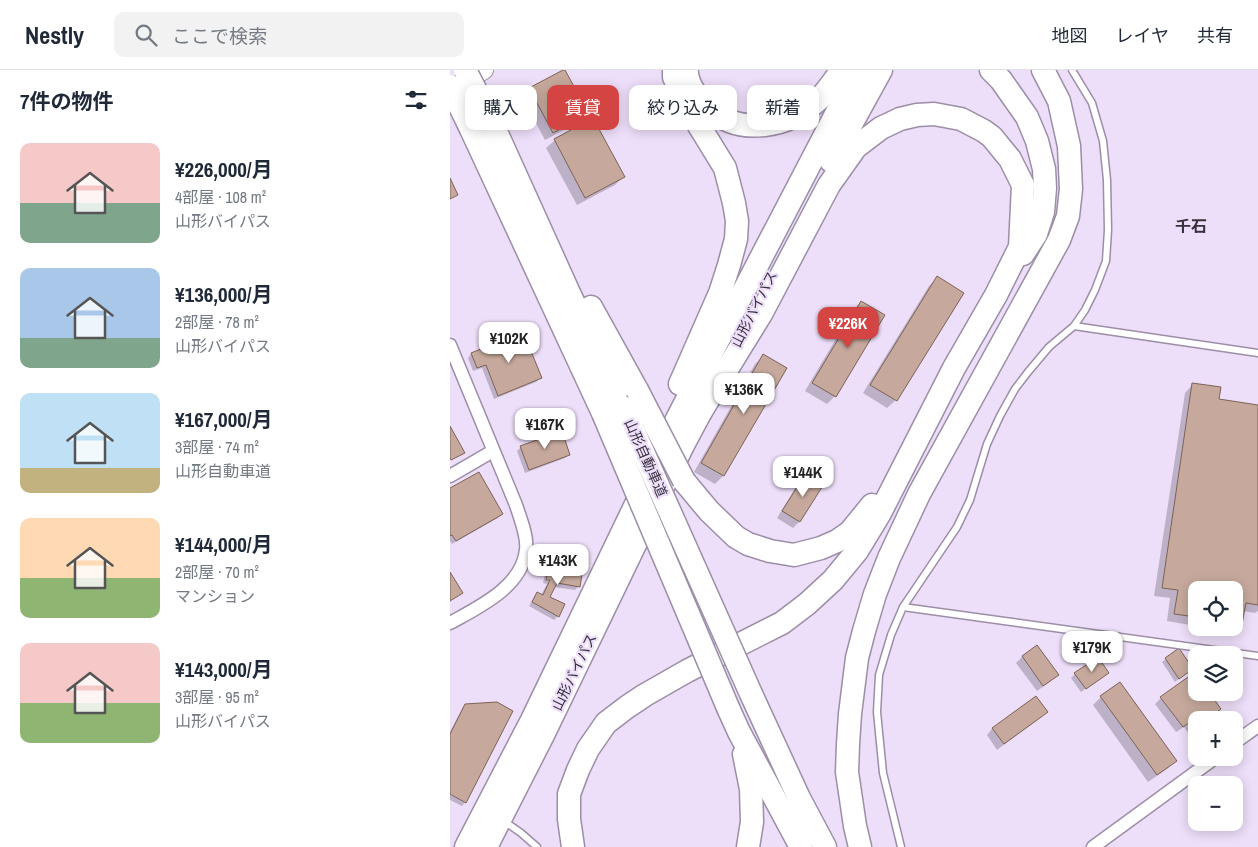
<!DOCTYPE html>
<html lang="ja">
<head>
<meta charset="utf-8">
<style>
	:root { --surface:#fff; --page:#f2f2f3; --text:#1f2937; --muted:#747a83; --line:#e0e1e3; --accent:#d34443 }
	body { margin:0; font-family:"Archivo Narrow","Noto Sans JP",sans-serif; background:var(--page); color:var(--text); height:100vh; display:flex; flex-direction:column; font-size:19px; white-space:nowrap }
	* { box-sizing:border-box; margin:0 }
	p { font-size:16px; color:var(--muted) }
	.icon { flex:none; width:28px; height:28px; fill:none; stroke:currentColor; stroke-width:2; stroke-linecap:round; stroke-linejoin:round }
	.map { position:relative; flex:1; overflow:hidden }
	.side { display:flex; flex-direction:column; background:var(--surface); width:450px }
	.side>* { flex:none }
	.banner { position:absolute; left:15px; top:15px; width:475px; height:45px; display:flex; gap:10px }
	.tools { position:absolute; left:738px; top:511px; display:grid; gap:10px }
	.tools a { display:grid; place-items:center; width:55px; height:55px; border-radius:10px; background:var(--surface); box-shadow:0 2px 12px #0003; font-size:25px }
	.price { position:absolute; translate:-50% -42px; padding:0 11px; border-radius:10px; background:#fff; color:#222; font-size:16px; line-height:32px; filter:drop-shadow(0 1px 2px #0008) }
	.price::after { content:''; position:absolute; left:50%; top:30px; width:15px; height:11px; margin-left:-8px; background:inherit; clip-path:polygon(0 0,100% 0,50% 100%) }
	.price.selected { background:var(--accent); color:#fff }
	ul { padding:0; list-style:none }
	li { display:flex; align-items:center; gap:15px; height:125px; padding:0 20px }
	li span { display:grid; place-items:center; flex:none; width:140px; height:100px; border-radius:10px; color:#555 }
	li>.icon { margin-inline-start:auto }
	span .icon { width:60px; height:60px; fill:#fffc; stroke-width:1 }
	li b { font-size:21px }
	h2 { display:flex; justify-content:space-between; align-items:center; height:60px; padding:0 20px; font-size:21px }
	.chip { padding:0 18px; border-radius:10px; background:var(--surface); box-shadow:0 2px 12px #0003; font-size:18px; line-height:45px }
	.chip.selected { background:var(--accent); color:#fff }
	header { display:flex; align-items:center; gap:30px; box-sizing:border-box; height:70px; padding:0 25px; background:var(--surface); border-bottom:1px solid var(--line) }
	header strong { font-size:24px }
	nav { display:flex; gap:28px; margin-inline-start:auto; font-size:18px }
	.search { width:350px; height:45px; background:var(--page); display:flex; align-items:center; gap:12px; box-sizing:border-box; padding:0 18px; border-radius:10px; color:var(--muted); font-size:19px }
	main { display:flex; flex:1; min-height:0 }
	.map>svg:first-child { display:block }
	.shadow { fill:#0003 }
	.building { fill:#c6a99c; stroke:#7c6256 }
	.lines { fill:none; stroke-linecap:round; stroke-linejoin:round }
	.lane-casing { stroke:#9c8ea7; stroke-width:9 }
	.street-casing { stroke:#9c8ea7; stroke-width:15 }
	.secondary-casing { stroke:#9c8ea7; stroke-width:20 }
	.highway-casing { stroke:#9c8ea7; stroke-width:25 }
	.lane { stroke:#fff; stroke-width:6 }
	.street { stroke:#fff; stroke-width:12 }
	.secondary { stroke:#fff; stroke-width:18 }
	.highway { stroke:#fff; stroke-width:22 }
	.highway-bridge-casing { stroke:#9c8ea7; stroke-width:25; stroke-linecap:butt }
	.highway-bridge { stroke:#fff; stroke-width:22 }
	.labels { text-anchor:middle; stroke-width:4.5; stroke-linejoin:round; paint-order:stroke }
	.street-label { font-size:14px; fill:#37313c; stroke:#eddef9 }
	.quarter-label { font-size:16px; font-weight:bold; fill:#37313c; stroke:#eddef9 }
</style>
</head>
<body>
<header>
<strong>Nestly</strong>
<div class="search"><svg class="icon" aria-label="search" viewBox="0 0 24 24"><circle cx="10" cy="10" r="6"/><path d="M15 15l6 6"/></svg>ここで検索</div>
<nav><a>地図</a><a>レイヤ</a><a>共有</a></nav>
</header>
<main>
<section class="side">
<h2>7件の物件<svg class="icon" aria-label="filters" viewBox="0 0 24 24"><path d="M4 7h16M4 17h16"/><circle cx="9" cy="7" r="2"/><circle cx="15" cy="17" r="2"/></svg></h2>
<ul>
<li><span style="background:linear-gradient(#f6c9c9 60%,#7fa58c 0)"><svg class="icon" aria-label="home" viewBox="0 0 24 24"><path d="M3 11l9-7 9 7M6 9v11h12V9"/></svg></span><div><b>¥226,000/月</b><p>4部屋 · 108 m²</p><p>山形バイパス</p></div></li>
<li><span style="background:linear-gradient(#a9c7e8 70%,#7fa58c 0)"><svg class="icon" aria-label="home" viewBox="0 0 24 24"><path d="M3 11l9-7 9 7M6 9v11h12V9"/></svg></span><div><b>¥136,000/月</b><p>2部屋 · 78 m²</p><p>山形バイパス</p></div></li>
<li><span style="background:linear-gradient(#bfe0f5 75%,#c2b280 0)"><svg class="icon" aria-label="home" viewBox="0 0 24 24"><path d="M3 11l9-7 9 7M6 9v11h12V9"/></svg></span><div><b>¥167,000/月</b><p>3部屋 · 74 m²</p><p>山形自動車道</p></div></li>
<li><span style="background:linear-gradient(#ffd9b3 60%,#8fb573 0)"><svg class="icon" aria-label="home" viewBox="0 0 24 24"><path d="M3 11l9-7 9 7M6 9v11h12V9"/></svg></span><div><b>¥144,000/月</b><p>2部屋 · 70 m²</p><p>マンション</p></div></li>
<li><span style="background:linear-gradient(#f6c9c9 60%,#8fb573 0)"><svg class="icon" aria-label="home" viewBox="0 0 24 24"><path d="M3 11l9-7 9 7M6 9v11h12V9"/></svg></span><div><b>¥143,000/月</b><p>3部屋 · 95 m²</p><p>山形バイパス</p></div></li>
</ul>
</section>
<div class="map">
<svg width="808" height="777" viewBox="0 0 808 777">
	<rect width="100%" height="100%" fill="#eddef9"/>
	<g class="shadow">
		<polygon points="80,19 137,44 129,52 95,70 72,27"/>
		<polygon points="105,70 173,107 165,115 127,135 96,78"/>
		<polygon points="487,208 446,330 437,338 413,323 479,216"/>
		<polygon points="411,232 385,326 377,334 355,321 403,240"/>
		<polygon points="21,284 90,308 86,312 44,329 32,298 23,301 18,288"/>
		<polygon points="314,286 273,406 265,414 244,402 305,294"/>
		<polygon points="743,314 768,331 808,337 808,541 805,543 793,541 791,553 783,562 757,558 784,558 784,520 746,520 746,556 717,551 720,528 704,526 735,323"/>
		<polygon points="71,377 119,384 115,388 75,403 67,381"/>
		<polygon points="356,404 372,414 349,452 343,458 327,448 350,410"/>
		<polygon points="0,420 52,444 48,448 2,474 0,471"/>
		<polygon points="99,494 129,516 125,520 104,517 99,527 108,546 104,550 79,536 84,527 87,523 91,525 97,514 93,513 96,498"/>
		<polygon points="586,576 601,611 587,621 566,593 572,587"/>
		<polygon points="716,589 742,599 725,612 712,592"/>
		<polygon points="625,604 654,606 631,622 621,608"/>
		<polygon points="744,604 746,607 746,622 769,639 756,650 746,650 746,657 738,663 734,657 726,662 705,634 711,628"/>
		<polygon points="651,627 725,691 717,699 698,712 643,635"/>
		<polygon points="585,628 596,642 590,648 547,680 537,665 542,659"/>
		<polygon points="16,635 15,732 12,736 0,730 0,662 12,639"/>
	</g>
	<g class="building">
		<polygon points="113,0 115,0 139,44 103,63 79,18"/>
		<polygon points="143,48 175,107 135,128 104,69"/>
		<polygon points="0,108 8,125 0,129"/>
		<polygon points="487,206 514,223 447,331 420,315"/>
		<polygon points="411,231 435,245 386,327 362,313"/>
		<polygon points="73,262 92,308 48,326 36,295 27,298 21,283"/>
		<polygon points="313,284 337,298 274,406 251,393"/>
		<polygon points="742,313 771,317 769,329 808,335 808,535 796,533 792,554 784,553 784,520 746,520 746,547 724,544 728,520 712,518"/>
		<polygon points="0,356 15,383 1,390 0,388"/>
		<polygon points="112,361 120,385 79,400 70,376"/>
		<polygon points="29,402 53,444 6,471 2,465 0,466 0,418"/>
		<polygon points="356,403 374,414 350,452 332,441"/>
		<polygon points="99,493 133,498 130,517 107,513 100,527 115,534 109,547 82,532 87,522 93,525 100,510 96,510"/>
		<polygon points="0,502 13,523 0,531"/>
		<polygon points="587,575 609,605 593,616 572,586"/>
		<polygon points="729,578 743,599 729,609 715,588"/>
		<polygon points="648,587 659,603 636,619 624,603"/>
		<polygon points="745,602 746,605 746,622 759,622 771,639 756,650 746,650 746,657 745,658 740,652 733,657 710,627"/>
		<polygon points="670,612 727,691 707,705 650,626"/>
		<polygon points="586,626 598,642 554,674 542,658"/>
		<polygon points="47,632 63,641 16,733 0,724 0,664 15,634"/>
	</g>
	<g class="lines">
		<defs>
			<g id="lane">
				<polyline points="624,256 808,283"/>
				<polyline points="453,537 808,586"/>
				<polyline points="54,751 71,763 87,777"/>
				<polyline points="451,777 433,703 427,642 429,605 441,565 453,537 507,457 520,430 537,374 550,346 565,319 578,302 599,277 624,256 635,240 645,220 656,191 658,160 657,110 653,71 642,33 622,0"/>
			</g>
			<g id="street">
				<path d="M0,275L66,435C70,448 78,466 76,480C72,517 29,537 0,553"/>
				<polyline points="0,406 43,381"/>
				<polyline points="784,673 808,656"/>
				<polyline points="643,777 765,688"/>
			</g>
			<polyline id="secondary" points="9,15 34,0"/>
			<g id="highway">
				<polyline points="224,0 224,7 237,36 275,98 284,133 287,151 286,169 279,195 270,223 230,314"/>
				<polyline points="541,0 551,10 577,47 587,71 594,99 595,118 593,142 586,164 573,184"/>
				<path d="M237,3C238,17 250,30 259,38C290,67 339,57 368,30C377,22 384,10 392,0"/>
				<polyline points="39,46 119,223 173,337"/>
				<polyline points="21,59 153,343"/>
				<polyline points="381,91 431,0"/>
				<polyline points="141,237 187,320"/>
				<polyline points="234,411 259,441 286,467 298,474 320,481 344,485 371,478 387,471 400,462 422,435"/>
				<polyline points="302,626 349,728 375,777"/>
				<polyline points="279,640 289,662 351,777"/>
				<polyline points="294,684 301,719 302,752 298,777"/>
				<polyline points="16,777 82,650 228,347 409,0"/>
				<polyline points="36,777 93,665 233,375 257,330"/>
				<polyline points="123,777 119,749 119,724 128,700 138,679 156,653 177,637 195,625 237,601 332,553 357,534 383,510 407,481 430,443 504,298 546,225 570,177 573,115 560,89 542,67 534,61 511,49 484,44 467,45 450,49 431,58 406,77 379,115 311,244 250,343"/>
				<polyline points="410,777 405,756 397,702 398,674 400,644 407,588 414,561 425,524 439,488 469,424 609,170 618,146 621,119 619,76 609,31 593,0"/>
			</g>
		</defs>
		<use href="#lane" class="lane-casing"/>
		<use href="#street" class="street-casing"/>
		<use href="#secondary" class="secondary-casing"/>
		<use href="#highway" class="highway-casing"/>
		<use href="#lane" class="lane"/>
		<use href="#street" class="street"/>
		<use href="#secondary" class="secondary"/>
		<use href="#highway" class="highway"/>
		<defs>
			<g id="highway-bridge">
				<polyline points="15,0 39,46"/>
				<polyline points="0,16 21,59"/>
				<polyline points="187,320 234,411"/>
				<polyline points="173,337 302,626"/>
				<polyline points="153,343 279,640"/>
			</g>
		</defs>
		<use href="#highway-bridge" class="highway-bridge-casing"/>
		<use href="#highway-bridge" class="highway-bridge"/>
	</g>
	<g class="labels">
		<g class="street-label">
			<text transform="translate(304 239) rotate(-63)" y="5">山形バイパス</text>
			<text transform="translate(196 388) rotate(66)" y="5">山形自動車道</text>
			<text transform="translate(124 602) rotate(-64)" y="5">山形バイパス</text>
		</g>
		<g class="quarter-label">
			<text x="741" y="162">千石</text>
		</g>
	</g>
</svg>
<div class="tools">
<a><svg class="icon" aria-label="locate" viewBox="0 0 24 24"><circle cx="12" cy="12" r="6"/><path d="M12 2v4M12 18v4M2 12h4M18 12h4"/></svg></a>
<a><svg class="icon" aria-label="layers" viewBox="0 0 24 24"><path d="M12 4l9 5-9 5-9-5zM3 14l9 5 9-5"/></svg></a>
<a>+</a>
<a>−</a>
</div>
<b class="price selected" style="left:398px;top:279px">¥226K</b>
<b class="price" style="left:59px;top:294px">¥102K</b>
<b class="price" style="left:294px;top:345px">¥136K</b>
<b class="price" style="left:95px;top:380px">¥167K</b>
<b class="price" style="left:353px;top:428px">¥144K</b>
<b class="price" style="left:108px;top:516px">¥143K</b>
<b class="price" style="left:642px;top:603px">¥179K</b>
<div class="banner">
<a class="chip">購入</a>
<a class="chip selected">賃貸</a>
<a class="chip">絞り込み</a>
<a class="chip">新着</a>
</div>
</div>
</main>
</body>
</html>
